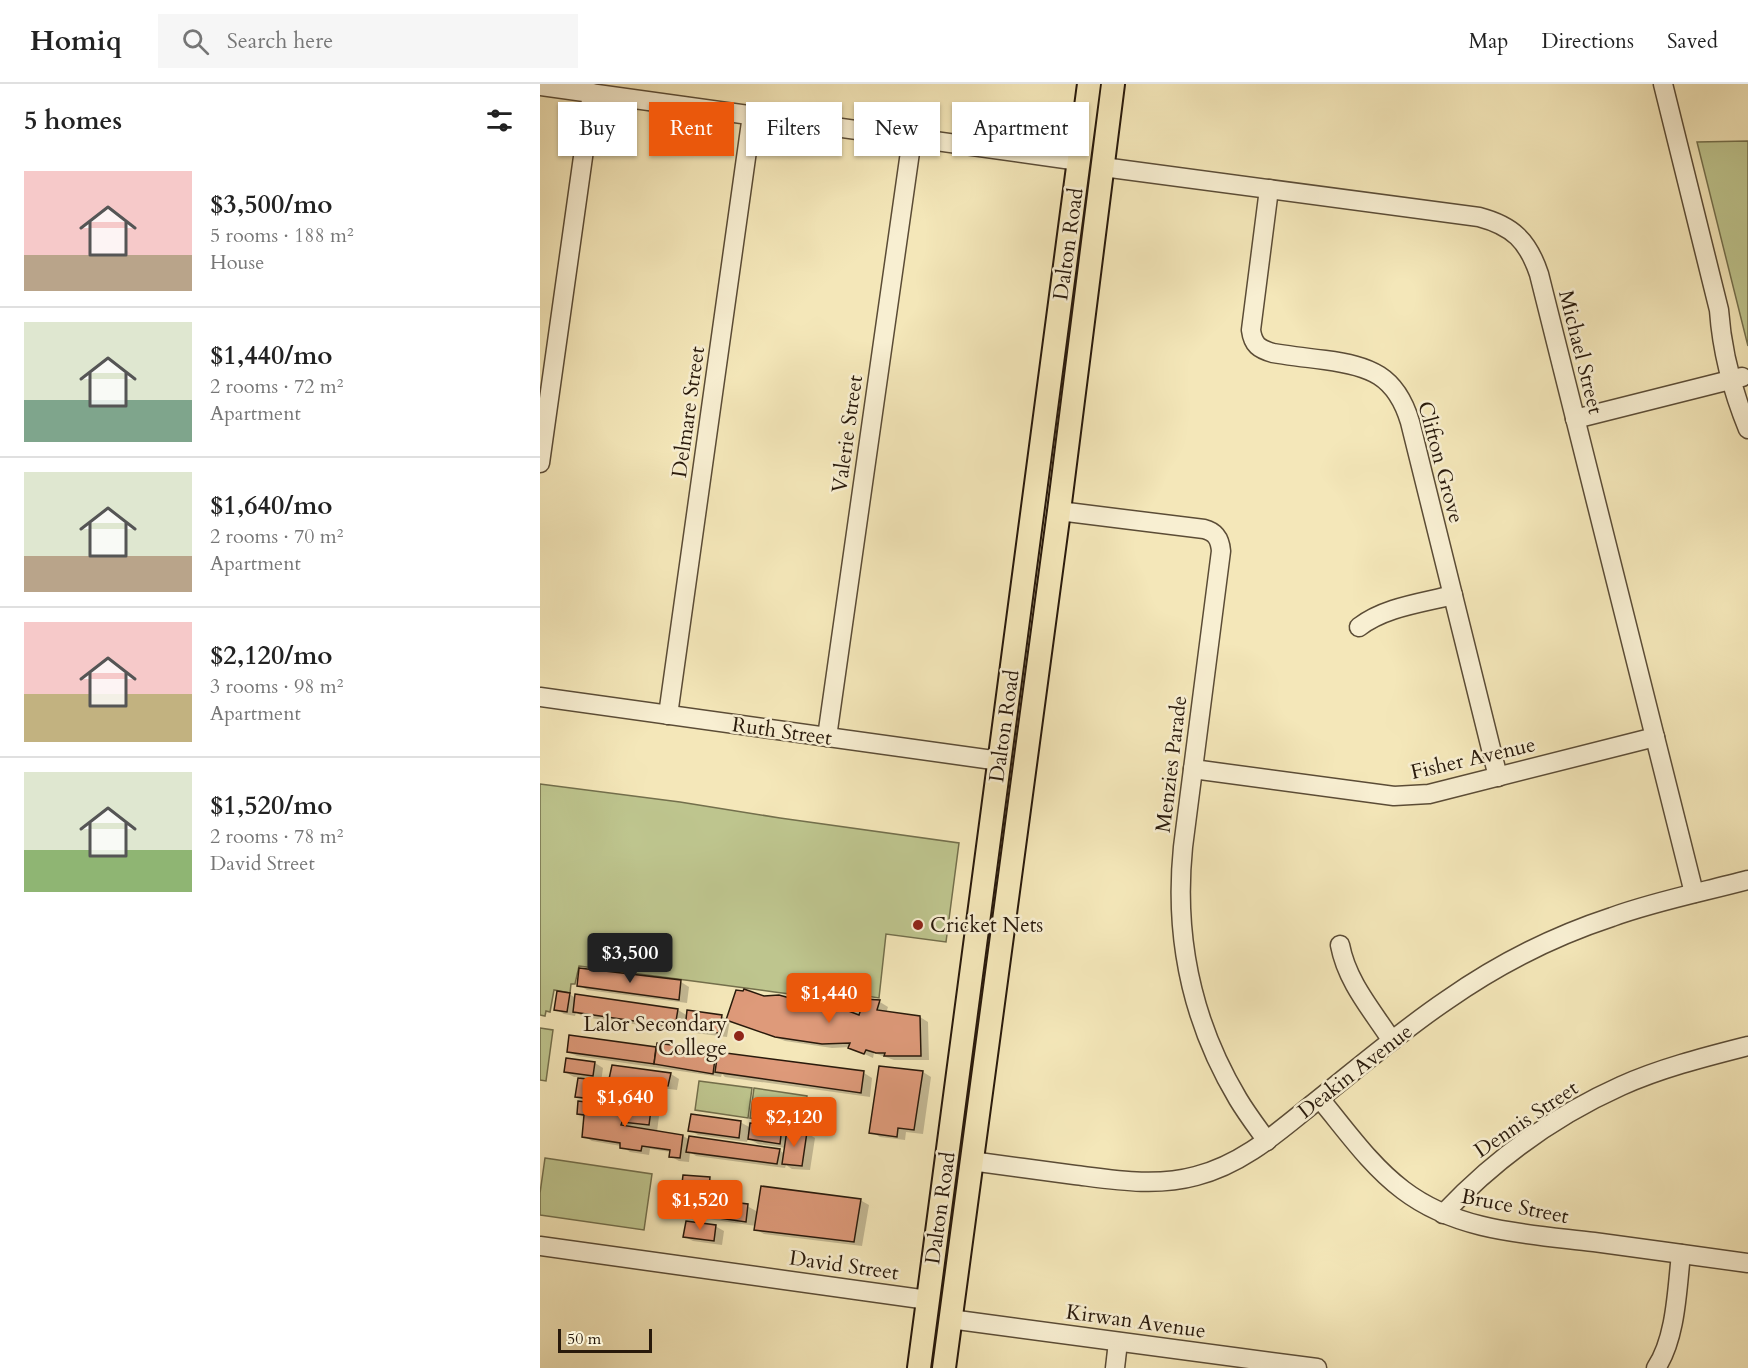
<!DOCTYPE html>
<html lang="en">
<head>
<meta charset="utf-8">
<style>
	:root { --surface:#fff; --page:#f6f6f6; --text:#222; --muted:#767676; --line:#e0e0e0; --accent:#ea580c }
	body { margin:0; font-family:Cardo,serif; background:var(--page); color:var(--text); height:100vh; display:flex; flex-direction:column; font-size:22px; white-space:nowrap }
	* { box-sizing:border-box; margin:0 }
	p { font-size:20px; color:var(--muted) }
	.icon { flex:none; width:33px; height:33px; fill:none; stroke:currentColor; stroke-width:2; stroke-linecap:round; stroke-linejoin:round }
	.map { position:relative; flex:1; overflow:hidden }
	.details { display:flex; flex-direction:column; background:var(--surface); width:540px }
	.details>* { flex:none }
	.hud { position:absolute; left:18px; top:18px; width:570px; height:54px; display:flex; gap:12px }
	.scale { position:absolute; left:18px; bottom:15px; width:94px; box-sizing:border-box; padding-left:6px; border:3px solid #28190b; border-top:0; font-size:16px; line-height:21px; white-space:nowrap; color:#28190b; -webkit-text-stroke:4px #f8efd2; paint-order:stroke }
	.price { position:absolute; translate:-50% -51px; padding:0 14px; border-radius:6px; background:var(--accent); color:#fff; font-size:20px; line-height:39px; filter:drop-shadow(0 2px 3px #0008) }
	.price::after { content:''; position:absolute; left:50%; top:36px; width:18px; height:14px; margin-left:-9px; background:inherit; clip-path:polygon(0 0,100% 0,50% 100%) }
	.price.selected { background:#222; color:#fff }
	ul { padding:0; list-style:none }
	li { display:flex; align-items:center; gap:18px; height:150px; padding:0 24px }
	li+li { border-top:2px solid var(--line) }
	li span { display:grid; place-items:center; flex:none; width:168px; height:120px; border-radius:0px; color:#555 }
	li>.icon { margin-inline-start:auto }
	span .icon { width:72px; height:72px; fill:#fffc; stroke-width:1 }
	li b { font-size:26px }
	h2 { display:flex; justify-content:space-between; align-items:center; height:72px; padding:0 24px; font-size:26px }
	.tag { padding:0 21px; border-radius:0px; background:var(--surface); box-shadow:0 2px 4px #0004; font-size:21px; line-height:54px }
	.tag.selected { background:var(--accent); color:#fff }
	header { display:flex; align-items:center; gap:36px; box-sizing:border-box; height:84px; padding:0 30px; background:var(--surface); border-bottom:2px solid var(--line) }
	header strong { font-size:28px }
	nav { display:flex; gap:33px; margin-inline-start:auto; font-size:21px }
	.search { width:420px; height:54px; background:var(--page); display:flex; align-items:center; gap:15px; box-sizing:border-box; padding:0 21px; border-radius:0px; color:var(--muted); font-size:22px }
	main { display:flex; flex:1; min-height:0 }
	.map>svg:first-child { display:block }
	.green { fill:#bec58e; stroke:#736f4c; stroke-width:1.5 }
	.shadow { fill:#0003 }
	.building { fill:#de9a7a; stroke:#28190b; stroke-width:1.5 }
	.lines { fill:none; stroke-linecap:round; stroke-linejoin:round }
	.minor-casing { stroke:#5b4c36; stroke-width:21 }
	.major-casing { stroke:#28190b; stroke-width:26 }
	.minor { stroke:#f8efd2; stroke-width:18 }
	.major { stroke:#f4e7b9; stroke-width:22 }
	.poi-dot { fill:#8f2418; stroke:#f8efd2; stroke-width:2 }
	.labels { text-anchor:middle; stroke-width:5; stroke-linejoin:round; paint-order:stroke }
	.street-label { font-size:21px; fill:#28190b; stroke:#f8efd2 }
	.poi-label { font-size:21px; fill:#28190b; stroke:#f8efd2; text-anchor:start }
</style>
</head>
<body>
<header>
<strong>Homiq</strong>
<div class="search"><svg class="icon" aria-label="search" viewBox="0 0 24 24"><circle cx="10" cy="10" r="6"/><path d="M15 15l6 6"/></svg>Search here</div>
<nav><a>Map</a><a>Directions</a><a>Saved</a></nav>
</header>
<main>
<section class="details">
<h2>5 homes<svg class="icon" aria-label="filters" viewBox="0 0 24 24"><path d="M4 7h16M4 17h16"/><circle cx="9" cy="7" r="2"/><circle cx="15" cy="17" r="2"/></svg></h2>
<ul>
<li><span style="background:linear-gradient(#f6c9c9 70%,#b9a48a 0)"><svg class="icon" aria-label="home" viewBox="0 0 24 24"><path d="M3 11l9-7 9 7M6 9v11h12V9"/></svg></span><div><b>$3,500/mo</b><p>5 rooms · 188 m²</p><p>House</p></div></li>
<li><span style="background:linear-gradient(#dfe7d0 65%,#7fa58c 0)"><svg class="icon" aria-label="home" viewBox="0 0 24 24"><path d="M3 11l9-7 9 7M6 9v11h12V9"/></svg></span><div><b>$1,440/mo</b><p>2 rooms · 72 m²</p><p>Apartment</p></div></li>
<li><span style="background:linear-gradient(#dfe7d0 70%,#b9a48a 0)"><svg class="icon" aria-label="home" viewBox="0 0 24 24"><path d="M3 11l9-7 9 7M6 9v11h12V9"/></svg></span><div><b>$1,640/mo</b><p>2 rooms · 70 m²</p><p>Apartment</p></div></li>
<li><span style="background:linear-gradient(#f6c9c9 60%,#c2b280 0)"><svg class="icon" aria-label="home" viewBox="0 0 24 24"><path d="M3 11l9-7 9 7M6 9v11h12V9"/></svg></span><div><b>$2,120/mo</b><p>3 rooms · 98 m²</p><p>Apartment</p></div></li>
<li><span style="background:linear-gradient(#dfe7d0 65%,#8fb573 0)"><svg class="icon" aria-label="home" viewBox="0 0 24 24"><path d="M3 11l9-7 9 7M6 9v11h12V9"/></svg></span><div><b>$1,520/mo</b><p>2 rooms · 78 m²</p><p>David Street</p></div></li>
</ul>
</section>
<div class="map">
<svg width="1208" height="1284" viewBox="0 0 1208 1284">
	<rect width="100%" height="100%" fill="#f4e7b9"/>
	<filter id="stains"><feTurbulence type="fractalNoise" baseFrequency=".00333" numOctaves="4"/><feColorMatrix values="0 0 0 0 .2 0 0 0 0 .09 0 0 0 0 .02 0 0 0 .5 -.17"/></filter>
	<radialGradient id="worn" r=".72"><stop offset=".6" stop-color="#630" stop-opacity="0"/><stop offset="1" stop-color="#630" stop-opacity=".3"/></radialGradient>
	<g class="green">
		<polygon points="1208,57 1208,262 1157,58"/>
		<path d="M0,700L140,718L240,734L419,759L406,858L346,850L339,914L320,911L317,922L305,918C217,905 128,894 39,882L35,900H31L30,909L14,906L10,928L6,927L5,932L0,931Z"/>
		<polygon points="0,944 13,946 6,997 0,996"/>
		<polygon points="159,997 212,1004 208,1034 155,1026"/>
		<polygon points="214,1004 267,1012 263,1041 210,1034"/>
		<polygon points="5,1074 112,1090 104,1146 0,1131 0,1109"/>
	</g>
	<g class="shadow">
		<polygon points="141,898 149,903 147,919 47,906 39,901"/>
		<polygon points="29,910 36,914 36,912 138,926 148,932 181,932 188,936 224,914 320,932 325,917 340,918 348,923 346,929 380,933 388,938 389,976 354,976 334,969 333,974 310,963 292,964 245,957 190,936 187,953 155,949 144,943 144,947 43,933 36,928 35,932 24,930 15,925"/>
		<polygon points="30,953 118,965 119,961 176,969 179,971 179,969 324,989 332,994 330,1013 185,993 182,990 181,993 37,972 28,968"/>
		<polygon points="55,979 63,984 61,998 74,999 83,1004 81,1022 110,1027 119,1032 117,1048 143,1052 150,1056 239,1066 245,1070 246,1064 218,1060 208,1054 207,1058 158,1051 150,1046 200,1038 211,1044 212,1041 242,1045 247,1047 267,1049 275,1054 270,1086 252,1085 246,1081 245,1084 156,1072 150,1068 149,1078 139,1077 130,1072 131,1068 110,1065 109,1071 90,1068 81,1062 52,1057 43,1052 45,1033 39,1030 51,1020 37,1012 40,993 34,993 25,988"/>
		<polygon points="383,988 391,993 383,1050 366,1048 365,1056 340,1053 331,1048"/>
		<polygon points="131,990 139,995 137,1006 79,999 71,994"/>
		<polygon points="170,1095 178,1100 176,1118 207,1122 218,1128 320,1116 329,1121 322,1162 224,1150 215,1145 216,1142 147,1132 139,1127 156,1115 142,1108"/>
		<polygon points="175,1142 184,1147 182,1161 153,1157 145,1153"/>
	</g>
	<g class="building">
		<polygon points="39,884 141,896 139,916 37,902"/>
		<polygon points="204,905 224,912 239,911 275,921 298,923 319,931 324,915 340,916 337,926 380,932 381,972 344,972 345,969 336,969 326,966 324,970 308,964 310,959 282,960 235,953 186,936 196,906 203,907"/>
		<polygon points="17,907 30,909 27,928 14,926"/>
		<polygon points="35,910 138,925 135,943 33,928"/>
		<polygon points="147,926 182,931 179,949 145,945"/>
		<polygon points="29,951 116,963 114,980 27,968"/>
		<polygon points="117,959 176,967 173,990 114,980"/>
		<polygon points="178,968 324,987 321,1009 175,988"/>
		<polygon points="26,974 55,978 53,992 24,988"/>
		<polygon points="72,981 131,989 128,1002 69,995"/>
		<polygon points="339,982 383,987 374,1046 358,1044 357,1053 329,1049"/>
		<polygon points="38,994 75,998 73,1017 35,1013"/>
		<polygon points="38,1017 53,1019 53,1017 111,1026 109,1041 82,1038 81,1041 143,1051 140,1074 129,1073 130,1066 102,1062 101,1067 80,1064 80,1059 42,1053 44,1031 37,1030"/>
		<polygon points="151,1030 201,1037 199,1054 148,1047"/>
		<polygon points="210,1039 242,1043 240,1060 208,1055"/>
		<polygon points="247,1046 267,1048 262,1082 242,1080"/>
		<polygon points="149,1052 240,1065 237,1080 146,1068"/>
		<polygon points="143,1091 170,1093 168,1112 141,1108"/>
		<polygon points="221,1102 321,1115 314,1158 214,1146"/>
		<polygon points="140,1112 208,1120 206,1138 137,1128"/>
		<polygon points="146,1137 176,1141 174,1157 143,1153"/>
	</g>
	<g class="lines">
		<defs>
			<g id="minor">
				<path d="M1123,0L1179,226C1182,268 1192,306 1208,345"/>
				<polyline points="0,2 539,77"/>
				<path d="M563,83L939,133C973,142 988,157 999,190L1154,809"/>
				<path d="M729,105L711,246C713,261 719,265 733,269C751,272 768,274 785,276C830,282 856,291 870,338L958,693"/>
				<polyline points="1035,335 1202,293"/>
				<polyline points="0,379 52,9"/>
				<path d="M519,427L664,445C676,448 680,455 681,467L643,763C634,852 652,938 698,1015C707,1030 717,1043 727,1057"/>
				<path d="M819,543C845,523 882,519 913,511"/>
				<polyline points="0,613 460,677"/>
				<polyline points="128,631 212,31"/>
				<polyline points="287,653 372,54"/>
				<polyline points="653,685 854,712 889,710 1115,653"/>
				<path d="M800,861C807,898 832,926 852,957"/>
				<path d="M780,1015C806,1046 830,1081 863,1106C918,1148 988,1150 1054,1158C1105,1165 1157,1172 1208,1179"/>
				<path d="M431,1077C466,1082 500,1086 535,1091C575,1096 616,1103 656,1092C703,1080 738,1048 774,1019C818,984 861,947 907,916C957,881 1014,852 1072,833C1116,817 1163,808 1208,796"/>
				<path d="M903,1130C953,1077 1014,1032 1081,1002C1121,984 1165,973 1208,962"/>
				<polyline points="0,1162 388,1216"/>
				<polyline points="410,1235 777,1284"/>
				<polyline points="575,1284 578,1258"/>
				<path d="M1116,1284C1136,1254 1137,1206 1141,1170"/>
			</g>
			<g id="major">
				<polyline points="379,1284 549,0"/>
				<polyline points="404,1284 519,427 573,0"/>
			</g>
		</defs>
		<use href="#minor" class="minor-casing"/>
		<use href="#major" class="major-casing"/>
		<use href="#minor" class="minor"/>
		<use href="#major" class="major"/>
	</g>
	<g class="poi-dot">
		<circle cx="378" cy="841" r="6"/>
		<circle cx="199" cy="952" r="6"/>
	</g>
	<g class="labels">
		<g class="street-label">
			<text transform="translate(528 160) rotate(-82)" y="7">Dalton Road</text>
			<text transform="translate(1041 268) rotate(76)" y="7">Michael Street</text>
			<text transform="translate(148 328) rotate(-82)" y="7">Delmare Street</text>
			<text transform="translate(307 350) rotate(-82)" y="7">Valerie Street</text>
			<text transform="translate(901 378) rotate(75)" y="7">Clifton Grove</text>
			<text transform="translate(464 642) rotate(-82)" y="7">Dalton Road</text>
			<text transform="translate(242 647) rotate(8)" y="7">Ruth Street</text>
			<text transform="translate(933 674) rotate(-13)" y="7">Fisher Avenue</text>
			<text transform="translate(631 680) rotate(-83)" y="7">Menzies Parade</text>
			<text transform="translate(815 987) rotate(-38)" y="7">Deakin Avenue</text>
			<text transform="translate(986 1035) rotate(-34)" y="7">Dennis Street</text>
			<text transform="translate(975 1122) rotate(11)" y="7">Bruce Street</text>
			<text transform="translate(400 1124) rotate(-82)" y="7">Dalton Road</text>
			<text transform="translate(304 1181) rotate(8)" y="7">David Street</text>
			<text transform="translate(596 1237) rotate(8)" y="7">Kirwan Avenue</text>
		</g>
		<g class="poi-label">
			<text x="390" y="848">Cricket Nets</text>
			<text x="187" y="947" text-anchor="end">Lalor Secondary<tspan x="187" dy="24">College</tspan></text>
		</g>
	</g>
	<rect width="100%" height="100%" filter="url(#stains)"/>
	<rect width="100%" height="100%" fill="url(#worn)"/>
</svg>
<div class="scale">50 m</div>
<b class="price selected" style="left:90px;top:900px">$3,500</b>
<b class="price" style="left:289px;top:940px">$1,440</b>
<b class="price" style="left:85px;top:1044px">$1,640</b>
<b class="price" style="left:254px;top:1064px">$2,120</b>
<b class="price" style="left:160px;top:1147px">$1,520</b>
<div class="hud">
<a class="tag">Buy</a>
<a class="tag selected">Rent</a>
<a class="tag">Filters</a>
<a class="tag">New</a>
<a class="tag">Apartment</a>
</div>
</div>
</main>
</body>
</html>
